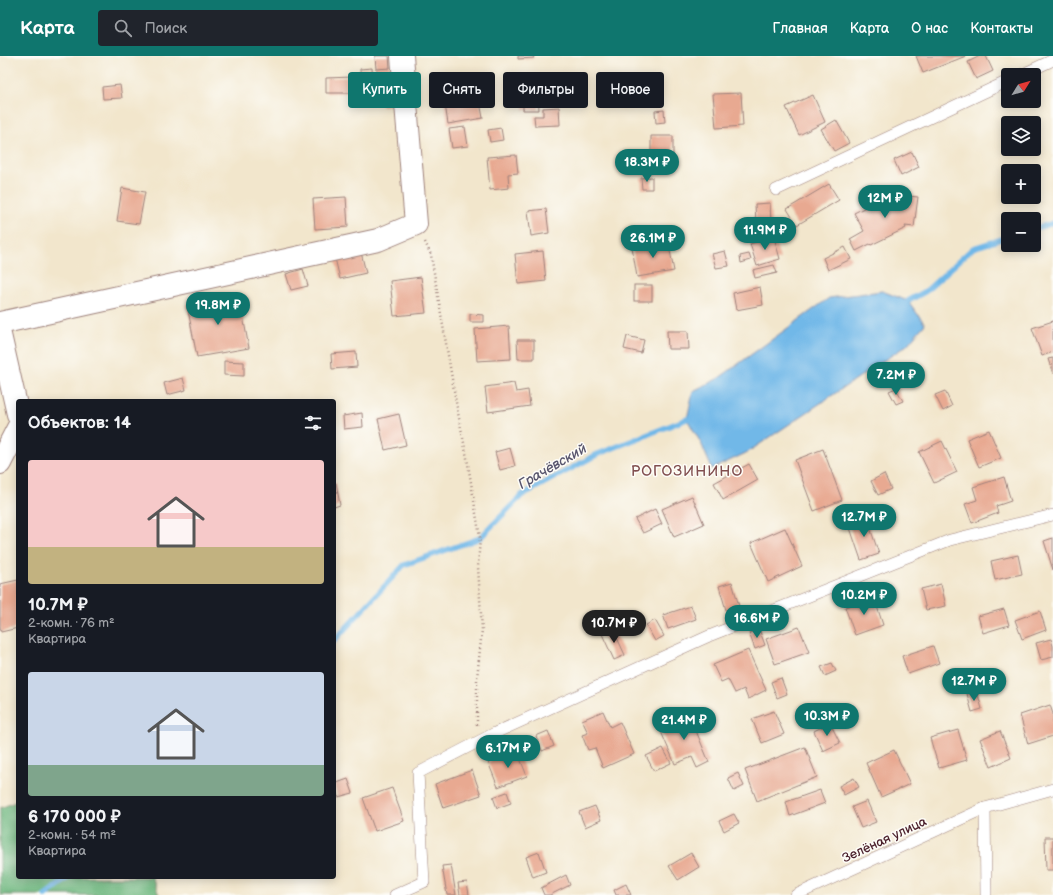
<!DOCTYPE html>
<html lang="ru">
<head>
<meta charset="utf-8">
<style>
	:root { --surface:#171b24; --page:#20242c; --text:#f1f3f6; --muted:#9ea1a6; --accent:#0f766e }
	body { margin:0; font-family:"Balsamiq Sans",sans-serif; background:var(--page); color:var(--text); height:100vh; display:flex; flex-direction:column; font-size:15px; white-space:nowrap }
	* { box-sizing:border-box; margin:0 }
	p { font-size:13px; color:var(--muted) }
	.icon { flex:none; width:22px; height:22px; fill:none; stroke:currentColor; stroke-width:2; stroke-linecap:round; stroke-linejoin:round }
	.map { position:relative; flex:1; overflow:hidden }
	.drawer { position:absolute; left:16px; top:343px; width:320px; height:480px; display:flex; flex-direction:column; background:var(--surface); border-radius:4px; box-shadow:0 2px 10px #0003 }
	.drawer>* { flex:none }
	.top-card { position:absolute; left:348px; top:16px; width:380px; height:36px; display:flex; gap:8px }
	.needle { width:26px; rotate:53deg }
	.controls { position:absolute; left:1001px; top:12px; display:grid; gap:8px }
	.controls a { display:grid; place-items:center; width:40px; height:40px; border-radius:4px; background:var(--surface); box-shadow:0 2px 10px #0003; font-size:20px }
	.price { position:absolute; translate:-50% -34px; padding:0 9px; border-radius:14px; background:var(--accent); color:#fff; font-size:13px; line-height:26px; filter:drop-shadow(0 1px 2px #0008) }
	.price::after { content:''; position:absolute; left:50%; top:24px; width:12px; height:9px; margin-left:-6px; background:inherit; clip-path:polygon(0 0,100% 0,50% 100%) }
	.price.selected { background:#222; color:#fff }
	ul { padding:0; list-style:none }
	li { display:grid; align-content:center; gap:8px; height:212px; padding:0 12px }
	li span { display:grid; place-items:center; height:124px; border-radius:4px; color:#555 }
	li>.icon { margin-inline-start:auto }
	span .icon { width:72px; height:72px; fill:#fffc; stroke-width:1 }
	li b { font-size:17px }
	h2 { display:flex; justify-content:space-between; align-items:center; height:48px; padding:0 12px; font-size:17px }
	.chip { padding:0 14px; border-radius:4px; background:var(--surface); box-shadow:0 2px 10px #0003; font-size:14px; line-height:36px }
	.chip.selected { background:var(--accent); color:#fff }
	header { display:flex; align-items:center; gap:24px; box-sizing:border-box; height:56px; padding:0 20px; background:var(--accent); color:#fff }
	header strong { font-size:19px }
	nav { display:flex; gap:22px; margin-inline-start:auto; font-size:14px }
	.search { width:280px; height:36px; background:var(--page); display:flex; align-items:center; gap:10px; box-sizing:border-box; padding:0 14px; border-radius:4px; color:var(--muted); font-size:15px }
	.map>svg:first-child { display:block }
	.forest { fill:#6bb57c; stroke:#5a6a54 }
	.water { fill:#71b8e8; stroke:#5e6c8a }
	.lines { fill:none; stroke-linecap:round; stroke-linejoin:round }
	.stream { stroke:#71b8e8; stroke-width:5.5 }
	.building { fill:#e8a991 }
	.service-casing { stroke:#9e827c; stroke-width:12 }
	.minor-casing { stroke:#9e827c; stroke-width:24 }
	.path { stroke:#9e827c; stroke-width:2.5; stroke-dasharray:1 3; stroke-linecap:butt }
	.service { stroke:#fff; stroke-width:11 }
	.minor { stroke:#fff; stroke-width:22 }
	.labels { text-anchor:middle; stroke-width:3; stroke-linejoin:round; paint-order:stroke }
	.street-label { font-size:13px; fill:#4a1f2b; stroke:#fdfcf7 }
	.water-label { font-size:14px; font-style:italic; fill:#58556d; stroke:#fdfcf7 }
	.quarter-label { font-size:15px; letter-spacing:1px; fill:#814f4f; stroke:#fdfcf7 }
</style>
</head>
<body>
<header>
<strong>Карта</strong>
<div class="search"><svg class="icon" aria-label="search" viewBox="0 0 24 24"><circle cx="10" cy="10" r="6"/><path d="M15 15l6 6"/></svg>Поиск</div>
<nav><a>Главная</a><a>Карта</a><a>О нас</a><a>Контакты</a></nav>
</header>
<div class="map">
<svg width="1053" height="839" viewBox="0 0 1053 839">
	<rect width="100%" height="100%" fill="#fdfcf7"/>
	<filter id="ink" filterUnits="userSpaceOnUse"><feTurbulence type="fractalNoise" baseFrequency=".025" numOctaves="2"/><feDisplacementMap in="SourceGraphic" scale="8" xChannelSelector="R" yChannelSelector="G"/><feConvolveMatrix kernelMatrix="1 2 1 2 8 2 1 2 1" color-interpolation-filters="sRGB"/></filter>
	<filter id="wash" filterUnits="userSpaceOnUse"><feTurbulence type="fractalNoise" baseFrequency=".012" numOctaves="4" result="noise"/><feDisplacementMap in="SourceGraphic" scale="16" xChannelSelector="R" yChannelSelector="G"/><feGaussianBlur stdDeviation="0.9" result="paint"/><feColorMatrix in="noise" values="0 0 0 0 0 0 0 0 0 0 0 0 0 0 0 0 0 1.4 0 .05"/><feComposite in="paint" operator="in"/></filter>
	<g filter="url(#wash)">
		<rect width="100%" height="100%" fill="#f2e6cc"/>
		<polygon class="forest" points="18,745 18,821 152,821 159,839 0,839 0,752"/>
		<polygon class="water" points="882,235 908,245 925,268 907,289 748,396 712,413 701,387 687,363 693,335 719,322 829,242"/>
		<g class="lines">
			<g class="stream">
				<polyline points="1034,173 1053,167"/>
				<polyline points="908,245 926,235 973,192 1008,181"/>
				<polyline points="334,585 404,509 480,482 522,439 598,398 687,363"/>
				<polyline points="45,839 70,821"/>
			</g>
		</g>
		<g id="blocks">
			<g class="building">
				<polygon points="375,0 389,0 390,12 376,13"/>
				<polygon points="518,0 533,0 534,2 518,3"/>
				<polygon points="916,0 966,0 923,17"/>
				<polygon points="980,0 986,0 993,15 976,23 968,6"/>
				<polygon points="372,12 374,40 361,40 360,13"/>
				<polygon points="352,21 352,37 326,37 326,22"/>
				<polygon points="120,29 122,42 103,43 102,31"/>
				<polygon points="558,29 568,29 568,45 559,45"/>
				<polygon points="477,30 483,62 448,68 443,35"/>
				<polygon points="397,35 398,48 381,50 380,37"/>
				<polygon points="538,35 539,54 523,54 523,36"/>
				<polygon points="741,37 743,70 716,72 713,38"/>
				<polygon points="813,39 825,66 799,79 786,51"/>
				<polygon points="559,51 560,69 535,70 534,60 543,60 543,52"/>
				<polygon points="664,54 665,66 656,67 655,55"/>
				<polygon points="836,64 849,87 834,95 821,73"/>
				<polygon points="465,71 468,90 452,92 449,73"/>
				<polygon points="501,72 503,84 490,86 488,74"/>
				<polygon points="651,80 673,80 673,103 651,104"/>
				<polygon points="912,96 919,111 901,120 894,104"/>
				<polygon points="516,99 518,117 508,118 509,132 490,134 487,101"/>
				<polygon points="652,121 652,133 642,133 641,122"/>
				<polygon points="829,128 839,144 797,169 787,153"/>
				<polygon points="122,132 145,136 139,168 117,165"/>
				<polygon points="889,138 918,141 914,171 905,170 906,172 871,189 870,188 856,195 850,183 864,175 854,157 888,140"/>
				<polygon points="346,141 348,171 315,173 313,143"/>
				<polygon points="770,147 771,167 756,168 755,148"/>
				<polygon points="546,153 549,177 531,180 528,155"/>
				<polygon points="774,181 780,203 757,210 750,188"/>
				<polygon points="668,185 674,215 637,221 632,191"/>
				<polygon points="845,191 851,203 828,214 823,202"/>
				<polygon points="360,192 366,217 340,223 334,198"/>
				<polygon points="543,195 546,225 518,228 515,198"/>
				<polygon points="725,195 729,210 716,212 712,198"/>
				<polygon points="749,198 751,204 741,207 740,200"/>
				<polygon points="774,209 777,217 755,222 753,214"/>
				<polygon points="303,213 308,230 291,234 286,218"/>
				<polygon points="421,221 426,257 394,260 390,225"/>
				<rect x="634" y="229" width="18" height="16"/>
				<polygon points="760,231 763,249 736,254 733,237"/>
				<polygon points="239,239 249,292 197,301 187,249"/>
				<polygon points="470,258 484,259 484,266 470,266"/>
				<polygon points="1053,265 1053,296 1042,300 1032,272"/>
				<polygon points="509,270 511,303 477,305 475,273"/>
				<polygon points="667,275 688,275 689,293 668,293"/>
				<polygon points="627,280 644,284 641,297 624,293"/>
				<polygon points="517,284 534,284 534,303 518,303"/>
				<polygon points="356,296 357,311 332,313 331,298"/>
				<polygon points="1053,302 1053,318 1048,303"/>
				<polygon points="224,305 244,306 244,320 224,319"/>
				<polygon points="183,322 186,334 167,339 164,327"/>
				<polygon points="514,327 516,336 528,334 530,350 488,356 485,331"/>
				<polygon points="896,332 903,345 896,348 889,335"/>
				<polygon points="945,335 952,350 943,355 935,339"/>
				<polygon points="362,357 363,371 344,373 343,360"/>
				<polygon points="399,358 406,389 385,394 378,363"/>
				<polygon points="989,374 1001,402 979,411 967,383"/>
				<polygon points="942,385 957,416 934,427 919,396"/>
				<polygon points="510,392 515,410 500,414 495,396"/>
				<polygon points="823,393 842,444 814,455 795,404"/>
				<polygon points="749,408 758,424 723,444 714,427"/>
				<polygon points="884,418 891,433 878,439 871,425"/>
				<polygon points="1004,421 1011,445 996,450 998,457 972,467 965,448 977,444 973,431"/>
				<polygon points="334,427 336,427 340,449 334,451"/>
				<polygon points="692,440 704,468 674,481 662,453"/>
				<polygon points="655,453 662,468 643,477 635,463"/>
				<polygon points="866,460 879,498 861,504 848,466"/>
				<polygon points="785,472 802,510 768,526 751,487"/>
				<polygon points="1053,482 1053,514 1044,485"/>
				<polygon points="1018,499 1022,518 995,524 991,505"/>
				<polygon points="18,524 18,572 1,576 0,570 0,528"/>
				<polygon points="732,526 739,550 726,554 719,530"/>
				<polygon points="941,528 946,550 926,554 921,533"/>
				<polygon points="874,541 883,569 855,579 845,551"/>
				<polygon points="691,550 696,563 668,573 663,559"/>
				<polygon points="1004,553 1009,569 983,577 978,560"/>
				<polygon points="1040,555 1046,574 1022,583 1015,564"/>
				<polygon points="655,564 664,580 655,585 646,569"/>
				<polygon points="799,571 809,596 775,608 766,583"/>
				<polygon points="613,573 625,599 614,604 602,578"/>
				<polygon points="759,573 765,589 755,593 749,577"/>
				<polygon points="1051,583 1053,590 1053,601 1041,604 1036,587"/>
				<polygon points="933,590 939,607 908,618 902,600"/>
				<polygon points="748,594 766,634 748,643 744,633 735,637 728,623 721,626 713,609"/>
				<polygon points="832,607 836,615 825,620 821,611"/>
				<polygon points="781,622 787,638 777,642 771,626"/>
				<polygon points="977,635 982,653 972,656 967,638"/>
				<polygon points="1050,649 1053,658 1053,680 1028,688 1020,659"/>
				<polygon points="603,655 610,671 620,666 634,698 603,712 595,692 588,694 582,679 588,677 582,664"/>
				<polygon points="774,655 784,678 762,687 752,663"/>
				<polygon points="689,658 709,706 697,712 692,701 675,708 659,671"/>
				<polygon points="830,667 840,687 823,695 814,675"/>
				<polygon points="958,674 967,704 939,712 930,682"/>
				<polygon points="548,675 554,690 542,695 536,680"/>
				<polygon points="1000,675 1011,702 991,711 980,683"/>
				<polygon points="805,691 817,721 757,745 745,714"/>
				<polygon points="663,692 671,707 654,715 646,700"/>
				<polygon points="894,694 910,728 881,741 866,707"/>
				<polygon points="517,695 527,720 498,731 488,706"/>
				<polygon points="472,714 481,739 443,752 435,728"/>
				<polygon points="738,717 744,730 734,735 728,722"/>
				<polygon points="854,722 859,731 844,739 839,730"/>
				<polygon points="348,723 353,737 338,741 334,728"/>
				<polygon points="392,732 404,765 375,775 363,742"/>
				<polygon points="820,734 825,747 790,760 786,746"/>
				<polygon points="507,736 511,747 497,752 493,741"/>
				<polygon points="867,745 876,766 861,772 852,751"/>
				<polygon points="595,750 601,764 585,771 579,756"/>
				<polygon points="734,758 739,767 724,775 719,765"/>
				<polygon points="1045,781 1053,781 1053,814 1046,814"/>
				<polygon points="539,796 546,816 533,821 526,801"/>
				<polygon points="691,797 699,811 678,824 669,810"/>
				<polygon points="451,809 456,839 447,839 442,810"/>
				<polygon points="566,819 570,829 550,839 544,839 541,832"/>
				<polygon points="467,826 469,839 460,839 458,827"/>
				<polygon points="626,828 631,839 616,839 614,834"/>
			</g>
		</g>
	</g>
	<g filter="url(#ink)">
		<use href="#blocks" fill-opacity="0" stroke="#9e827c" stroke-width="1"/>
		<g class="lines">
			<defs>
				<g id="service">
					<polyline points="1021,19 1053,4"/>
					<polyline points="776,134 1008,25"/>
					<polyline points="985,752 986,839"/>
					<polyline points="395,839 424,826 418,717 495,677 709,580 950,484 1053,459"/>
					<polyline points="796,839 985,752 1053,733"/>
				</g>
				<g id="minor">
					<polyline points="0,267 378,184 416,168 402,0"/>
					<polyline points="0,279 18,358"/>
					<polyline points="0,407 18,372"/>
				</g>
			</defs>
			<use href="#service" class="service-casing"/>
			<use href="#minor" class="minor-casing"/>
			<polyline class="path" points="425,186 431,199 457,352 467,402 480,482 478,511 482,574 477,622 477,671"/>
			<use href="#service" class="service"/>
			<use href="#minor" class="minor"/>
		</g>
	</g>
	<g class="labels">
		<g class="street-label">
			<text transform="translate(884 783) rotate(-25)" y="5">Зелёная улица</text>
		</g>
		<g class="water-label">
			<text transform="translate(552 410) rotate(-30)" y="5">Грачёвский</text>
		</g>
		<g class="quarter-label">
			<text x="687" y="420">РОГОЗИНИНО</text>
		</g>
	</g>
</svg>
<div class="controls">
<a><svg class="needle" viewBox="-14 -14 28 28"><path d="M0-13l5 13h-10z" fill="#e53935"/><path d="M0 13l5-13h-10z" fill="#9ea1a6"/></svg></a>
<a><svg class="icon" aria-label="layers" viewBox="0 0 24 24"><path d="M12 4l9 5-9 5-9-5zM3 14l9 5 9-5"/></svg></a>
<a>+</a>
<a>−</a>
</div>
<b class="price" style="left:647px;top:127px">18.3M ₽</b>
<b class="price" style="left:885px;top:163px">12M ₽</b>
<b class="price" style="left:765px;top:195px">11.9M ₽</b>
<b class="price" style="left:653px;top:203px">26.1M ₽</b>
<b class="price" style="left:218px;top:270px">19.8M ₽</b>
<b class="price" style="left:896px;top:340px">7.2M ₽</b>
<b class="price" style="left:864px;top:482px">12.7M ₽</b>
<b class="price" style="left:864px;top:560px">10.2M ₽</b>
<b class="price" style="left:757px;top:583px">16.6M ₽</b>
<b class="price selected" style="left:614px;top:588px">10.7M ₽</b>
<b class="price" style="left:974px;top:646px">12.7M ₽</b>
<b class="price" style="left:827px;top:681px">10.3M ₽</b>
<b class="price" style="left:684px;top:685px">21.4M ₽</b>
<b class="price" style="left:508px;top:713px">6.17M ₽</b>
<div class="top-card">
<a class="chip selected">Купить</a>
<a class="chip">Снять</a>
<a class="chip">Фильтры</a>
<a class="chip">Новое</a>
</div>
<section class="drawer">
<h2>Объектов: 14<svg class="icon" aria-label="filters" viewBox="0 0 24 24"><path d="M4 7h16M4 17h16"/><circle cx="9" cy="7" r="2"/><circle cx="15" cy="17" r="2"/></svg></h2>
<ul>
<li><span style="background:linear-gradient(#f6c9c9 70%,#c2b280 0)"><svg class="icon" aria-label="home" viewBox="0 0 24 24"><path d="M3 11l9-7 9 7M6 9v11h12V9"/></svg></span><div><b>10.7M ₽</b><p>2-комн. · 76 m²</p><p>Квартира</p></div></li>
<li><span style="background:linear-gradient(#c9d6e8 75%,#7fa58c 0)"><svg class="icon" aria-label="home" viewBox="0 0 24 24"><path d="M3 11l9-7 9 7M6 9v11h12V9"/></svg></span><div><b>6 170 000 ₽</b><p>2-комн. · 54 m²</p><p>Квартира</p></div></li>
</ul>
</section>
</div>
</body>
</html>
